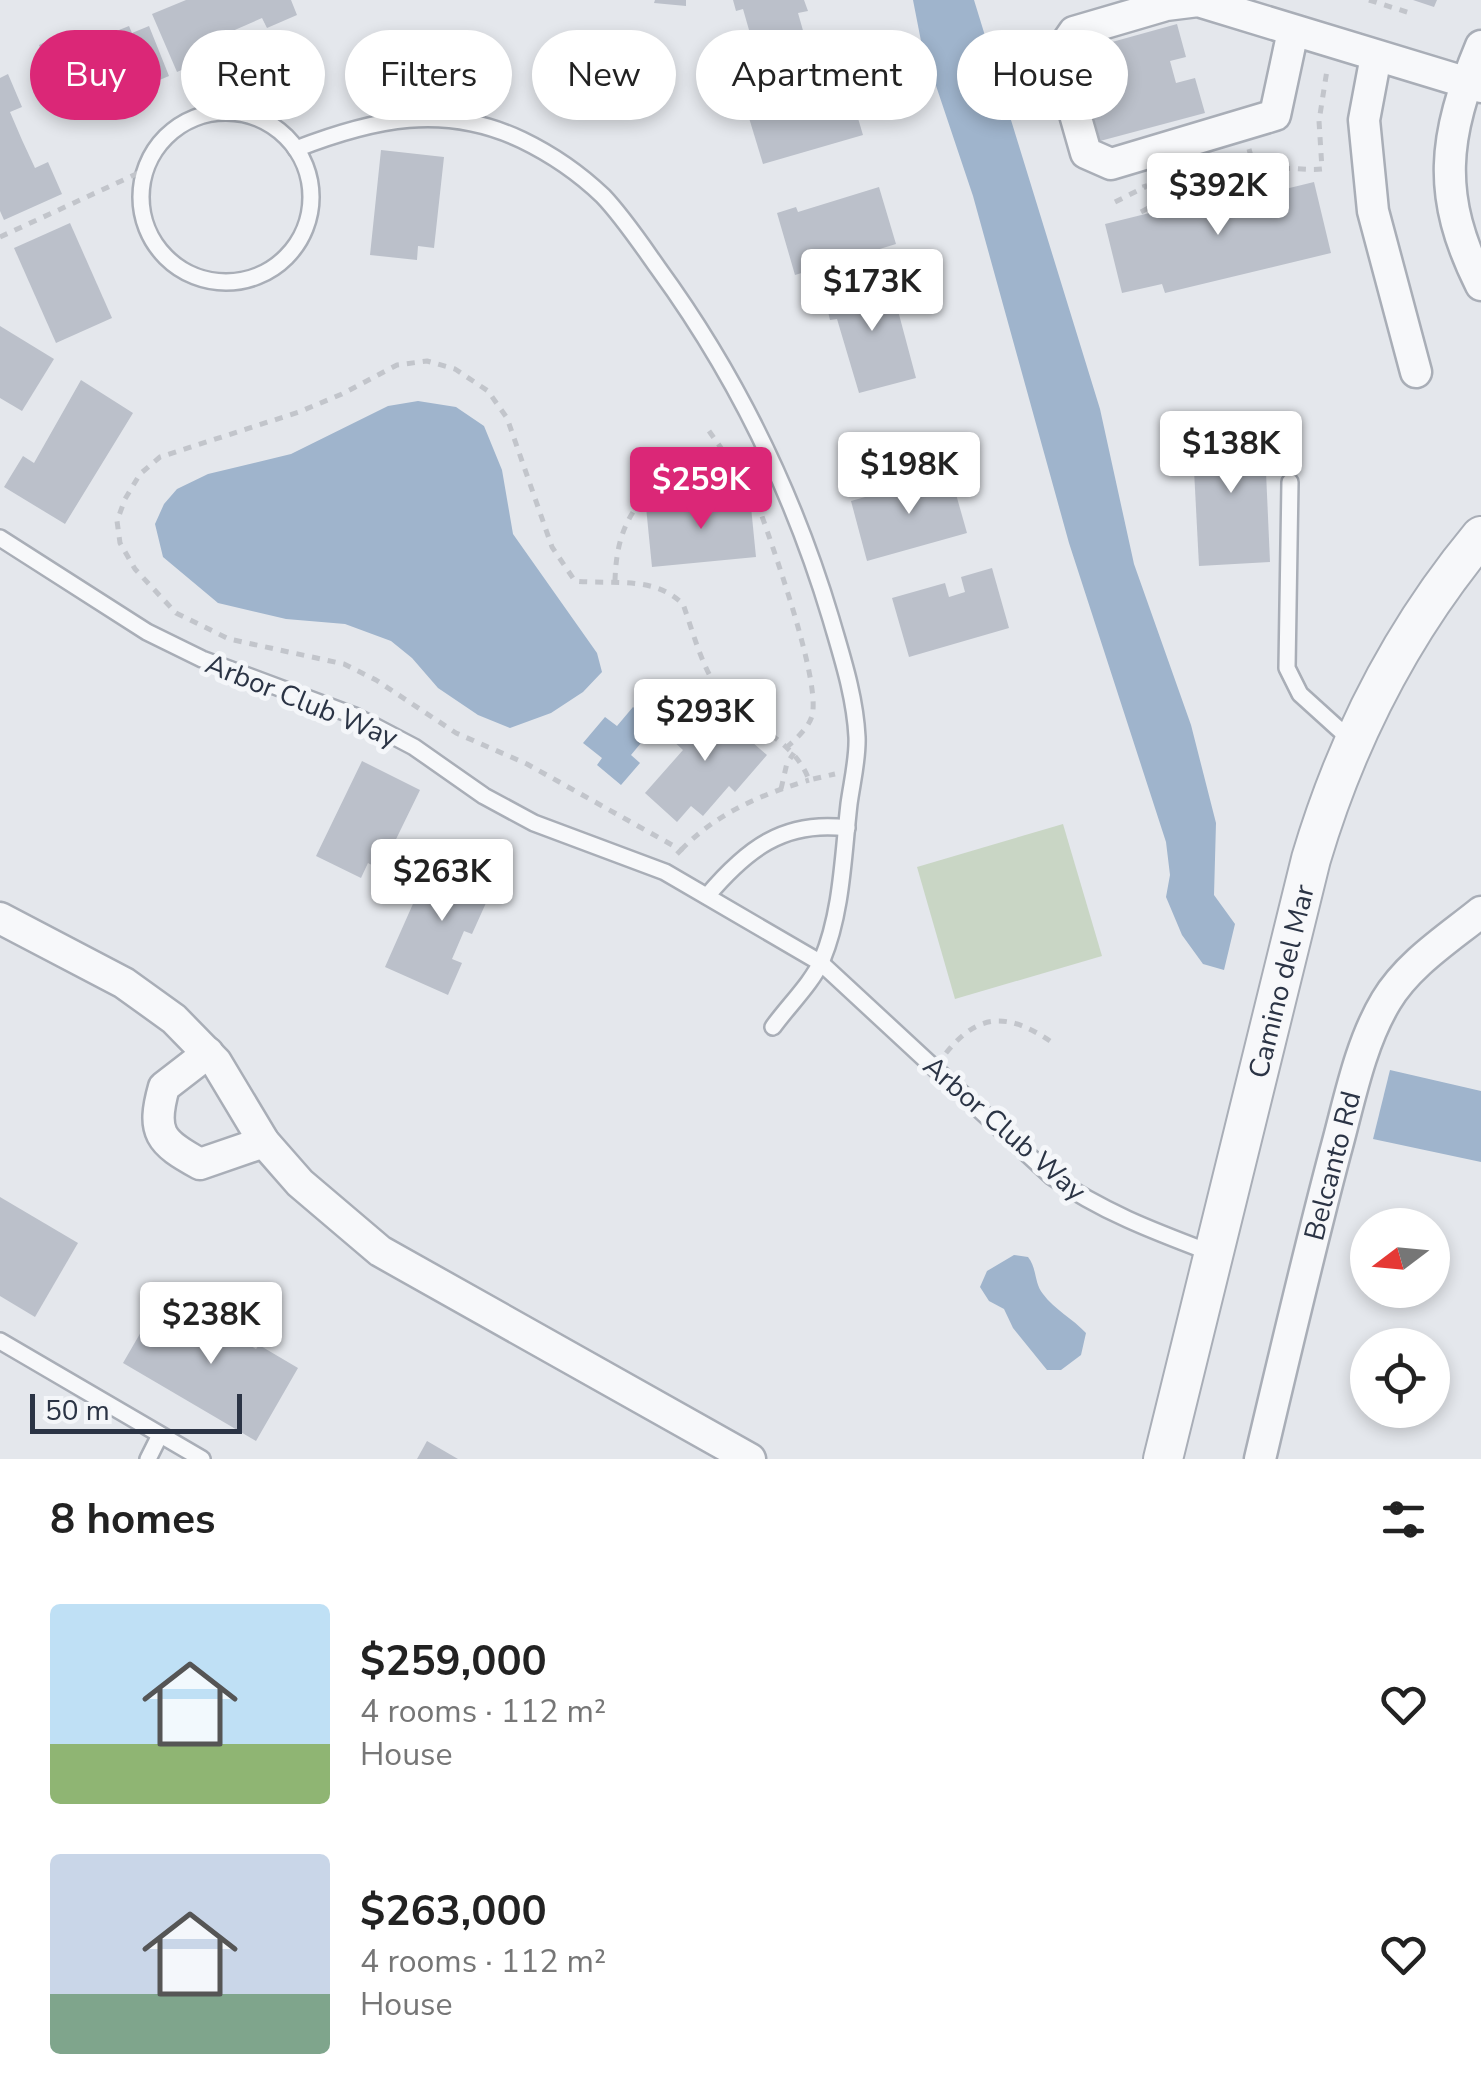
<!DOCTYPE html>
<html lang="en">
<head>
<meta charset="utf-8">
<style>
	:root { --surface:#fff; --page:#f2f2f2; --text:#222; --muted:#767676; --accent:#db2777 }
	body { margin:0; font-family:"Nunito Sans",sans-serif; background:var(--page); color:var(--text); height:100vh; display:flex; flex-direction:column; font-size:38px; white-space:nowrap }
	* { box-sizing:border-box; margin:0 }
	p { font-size:32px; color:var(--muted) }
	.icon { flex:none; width:55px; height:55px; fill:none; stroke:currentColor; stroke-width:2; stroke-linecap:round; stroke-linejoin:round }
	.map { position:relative; height:1459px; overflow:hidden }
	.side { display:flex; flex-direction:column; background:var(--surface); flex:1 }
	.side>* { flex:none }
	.hud { position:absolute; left:30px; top:30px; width:1422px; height:90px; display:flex; gap:20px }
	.needle { width:65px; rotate:254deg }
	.fabs { position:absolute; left:1350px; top:1208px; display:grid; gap:20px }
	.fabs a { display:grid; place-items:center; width:100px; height:100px; border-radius:50%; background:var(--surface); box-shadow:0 5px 15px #0003; font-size:50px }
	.scale { position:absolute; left:30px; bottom:25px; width:212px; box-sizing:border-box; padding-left:10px; border:5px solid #2b3445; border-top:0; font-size:28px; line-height:35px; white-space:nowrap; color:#2b3445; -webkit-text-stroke:8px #f4f6f9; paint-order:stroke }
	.price { position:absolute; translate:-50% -85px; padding:0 22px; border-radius:10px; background:#fff; color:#222; font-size:32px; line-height:65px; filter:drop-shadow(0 2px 5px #0008) }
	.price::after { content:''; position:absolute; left:50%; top:60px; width:30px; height:22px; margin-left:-15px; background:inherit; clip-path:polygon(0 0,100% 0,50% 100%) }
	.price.active { background:var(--accent); color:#fff }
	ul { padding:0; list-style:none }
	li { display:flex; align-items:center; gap:30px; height:250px; padding:0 50px }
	li span { display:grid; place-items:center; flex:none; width:280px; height:200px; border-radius:10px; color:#555 }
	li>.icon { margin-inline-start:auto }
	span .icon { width:120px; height:120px; fill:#fffc; stroke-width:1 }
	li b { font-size:42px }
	h2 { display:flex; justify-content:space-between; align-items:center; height:120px; padding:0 50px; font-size:42px }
	.tag { padding:0 35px; border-radius:45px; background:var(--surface); box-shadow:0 5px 15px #0003; font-size:35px; line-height:90px }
	.tag.active { background:var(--accent); color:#fff }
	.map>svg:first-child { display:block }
	.green { fill:#c9d6c5 }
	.water { fill:#9fb4cc }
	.building { fill:#bbc0ca }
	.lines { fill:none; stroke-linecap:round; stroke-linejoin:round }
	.service-casing { stroke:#a9aeb7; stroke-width:20 }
	.minor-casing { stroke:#a9aeb7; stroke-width:35 }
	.tertiary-casing { stroke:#a9aeb7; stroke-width:42 }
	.path { stroke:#c2c5cb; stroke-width:5; stroke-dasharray:8 8; stroke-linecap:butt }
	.service { stroke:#f7f8fa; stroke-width:15 }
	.minor { stroke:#f7f8fa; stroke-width:30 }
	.tertiary { stroke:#f7f8fa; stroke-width:38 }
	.labels { text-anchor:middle; stroke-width:10; stroke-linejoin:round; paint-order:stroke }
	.street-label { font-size:28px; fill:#2b3445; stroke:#f4f6f9 }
</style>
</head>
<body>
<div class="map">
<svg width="1481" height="1459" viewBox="0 0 1481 1459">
	<rect width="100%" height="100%" fill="#e4e7ec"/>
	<polygon class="green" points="1063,824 1102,956 955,999 917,867"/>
	<g class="water">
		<polygon points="913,0 974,0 1100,409 1134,564 1191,725 1216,823 1214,895 1235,924 1224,970 1203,964 1182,935 1166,897 1170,875 1166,842 1069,543 973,196 921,41"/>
		<polygon points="418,401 456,407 484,426 502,470 513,534 597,653 602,672 583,692 551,713 510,728 478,715 438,688 412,658 391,641 345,624 286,619 218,603 163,557 155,524 164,504 177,489 208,474 291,454 388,406"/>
		<polygon points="633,707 655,726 631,755 640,763 621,785 597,765 602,758 583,743 605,717 617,726"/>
		<polygon points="1390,1070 1481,1091 1481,1162 1373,1139"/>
		<path d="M1014,1255L1028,1257C1037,1268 1034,1283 1043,1294C1054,1309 1073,1319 1086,1333L1081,1355L1061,1370H1047L1013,1328L1004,1309L989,1301L980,1287L987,1271Z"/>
	</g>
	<g class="building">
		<polygon points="186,0 291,0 297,15 267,28 262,18 205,43 211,57 177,72 152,14"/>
		<polygon points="655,0 686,0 686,6 654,3"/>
		<polygon points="733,0 804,0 808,11 798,13 806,41 798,44 803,60 747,76 737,41 751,37 743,9 736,11"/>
		<polygon points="1413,0 1437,0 1434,7"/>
		<polygon points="1177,24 1186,57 1170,61 1176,83 1195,78 1205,113 1100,141 1076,52"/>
		<polygon points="129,26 132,33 149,26 169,76 115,99 112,90 65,110 39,45 62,35 66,44 96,31 99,38"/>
		<polygon points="8,74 22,107 10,112 22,140 35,168 48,162 62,194 4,220 0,211 0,78"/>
		<polygon points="846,78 863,135 763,164 746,108"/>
		<polygon points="381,150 444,157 434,248 418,246 417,260 370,255"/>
		<polygon points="1314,182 1331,253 1165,293 1162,284 1122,293 1105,224 1271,183 1273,192"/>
		<polygon points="879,187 896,244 795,275 777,213 796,207 798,212"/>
		<polygon points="70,223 112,318 56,343 14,248"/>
		<polygon points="889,277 916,378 859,393 837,319 830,320 824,295"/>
		<polygon points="0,326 54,359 22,411 0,398"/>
		<polygon points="81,380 133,413 65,524 4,487 23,456 34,463"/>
		<polygon points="1264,427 1270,562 1199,566 1192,431"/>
		<polygon points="950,473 967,533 867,561 851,501"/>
		<polygon points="750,497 756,557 652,567 646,507"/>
		<polygon points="992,568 1009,628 909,657 892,598 945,583 949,597 965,592 961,577"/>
		<polygon points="703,699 767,755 735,792 729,786 703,816 691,806 677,822 645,793 683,750 670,738"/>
		<polygon points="362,761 420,790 381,870 368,863 361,878 316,856"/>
		<polygon points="449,852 499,874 472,934 464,931 452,959 462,963 448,995 385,967 420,888 431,893"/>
		<polygon points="0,1197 78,1243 35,1317 0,1296"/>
		<polygon points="163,1294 256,1349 259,1345 298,1368 256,1441 123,1363"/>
		<polygon points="427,1441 458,1459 417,1459"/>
	</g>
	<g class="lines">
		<defs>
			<g id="service">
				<circle cx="226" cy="197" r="85"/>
				<path d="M296,149C373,119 444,103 522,140C551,154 580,174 603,196C623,217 641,244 658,268C736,375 793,492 831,619C842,657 855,696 857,737C858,758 852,782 849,804C843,856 842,912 822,960C812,983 788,1006 773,1027"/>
				<polyline points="1290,482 1287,668 1300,694 1353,742"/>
				<path d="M0,538L147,632L202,659L355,716L414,747L484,796L534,823L665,872L821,963L1051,1176C1102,1212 1156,1232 1214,1254"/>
				<path d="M707,896C746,850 783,820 847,828"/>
				<polyline points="0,1341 202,1459"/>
				<polyline points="148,1459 160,1435"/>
			</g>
			<g id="minor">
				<polyline points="1293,31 1275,115 1111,164 1086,153 1058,55 1074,32 1166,5 1198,1 1481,87"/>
				<path d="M1481,46C1443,137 1436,195 1481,285"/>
				<polyline points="1376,56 1364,120 1373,211 1416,372"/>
				<polyline points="0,918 124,983 174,1019 216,1062 264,1142 300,1183 380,1251 750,1459"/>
				<path d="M208,1053L164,1087C151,1133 160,1142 200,1164L264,1142"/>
				<path id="s1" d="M1260,1459C1284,1357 1308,1255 1335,1153C1349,1103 1359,1046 1386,1001C1408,964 1449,938 1481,912"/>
			</g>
			<g id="tertiary">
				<path id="s2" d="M1163,1459L1311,859C1346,741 1402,631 1481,536"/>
			</g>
		</defs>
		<use href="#service" class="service-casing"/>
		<use href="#minor" class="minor-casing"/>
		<use href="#tertiary" class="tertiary-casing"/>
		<g class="path">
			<polyline points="1369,0 1413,14"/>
			<path d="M1249,149L1254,167L1266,172C1284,165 1303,171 1322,169L1319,121L1327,70"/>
			<polyline points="1115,202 1145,187 1144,184"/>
			<polyline points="1141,212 1181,190 1183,183 1254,167"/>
			<polyline points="0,237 145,170"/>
			<polyline points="709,431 743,479"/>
			<path d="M615,581C616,541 626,513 655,486C675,493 723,488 743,479L750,482C765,526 822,678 812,716C808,728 797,738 788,746"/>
			<polyline points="781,789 787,763 794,753"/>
			<path d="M681,850C717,813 760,795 809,780"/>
			<path d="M677,854L681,850L527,764L456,733L376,680L344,664L229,639L176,613L135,569L120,543L117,521L125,499L140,474L160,457L299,412L342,394L397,365L427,361L455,369L488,391L507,418L552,547L575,581C613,585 653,575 683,604C693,632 702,668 720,692C747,727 793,737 809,780L835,774"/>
			<path d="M946,1053C979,1012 1008,1013 1050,1041"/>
		</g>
		<use href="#service" class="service"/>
		<use href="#minor" class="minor"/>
		<use href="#tertiary" class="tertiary"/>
	</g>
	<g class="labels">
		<g class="street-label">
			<text transform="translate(302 700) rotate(22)" y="10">Arbor Club Way</text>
			<text dy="10" stroke="none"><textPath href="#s2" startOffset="492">Camino del Mar</textPath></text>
			<text transform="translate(1005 1128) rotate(41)" y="10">Arbor Club Way</text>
			<text dy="10" stroke="none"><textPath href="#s1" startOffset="302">Belcanto Rd</textPath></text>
		</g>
	</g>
</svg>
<div class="fabs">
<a><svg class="needle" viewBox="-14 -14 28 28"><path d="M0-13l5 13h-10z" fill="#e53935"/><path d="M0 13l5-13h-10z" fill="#767676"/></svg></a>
<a><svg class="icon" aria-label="locate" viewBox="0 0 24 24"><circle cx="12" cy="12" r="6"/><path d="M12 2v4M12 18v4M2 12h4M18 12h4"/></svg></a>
</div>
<div class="scale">50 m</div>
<b class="price" style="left:1218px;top:238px">$392K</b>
<b class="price" style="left:872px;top:334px">$173K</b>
<b class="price" style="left:1231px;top:496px">$138K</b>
<b class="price" style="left:909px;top:517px">$198K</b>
<b class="price active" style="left:701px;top:532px">$259K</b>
<b class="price" style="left:705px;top:764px">$293K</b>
<b class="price" style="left:442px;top:924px">$263K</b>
<b class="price" style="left:211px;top:1367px">$238K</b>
<div class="hud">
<a class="tag active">Buy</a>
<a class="tag">Rent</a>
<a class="tag">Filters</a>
<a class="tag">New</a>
<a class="tag">Apartment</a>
<a class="tag">House</a>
</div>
</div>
<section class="side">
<h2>8 homes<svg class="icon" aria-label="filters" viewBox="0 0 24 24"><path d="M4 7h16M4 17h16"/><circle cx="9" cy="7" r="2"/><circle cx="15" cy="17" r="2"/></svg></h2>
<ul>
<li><span style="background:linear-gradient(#bfe0f5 70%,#8fb573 0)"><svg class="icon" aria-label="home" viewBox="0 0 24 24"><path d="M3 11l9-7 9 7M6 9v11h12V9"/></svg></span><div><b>$259,000</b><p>4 rooms · 112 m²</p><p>House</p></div><svg class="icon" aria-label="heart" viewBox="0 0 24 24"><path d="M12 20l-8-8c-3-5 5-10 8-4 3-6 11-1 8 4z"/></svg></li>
<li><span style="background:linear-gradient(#c9d6e8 70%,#7fa58c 0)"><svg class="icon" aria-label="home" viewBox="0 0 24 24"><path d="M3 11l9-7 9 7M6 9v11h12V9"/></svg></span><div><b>$263,000</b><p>4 rooms · 112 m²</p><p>House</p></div><svg class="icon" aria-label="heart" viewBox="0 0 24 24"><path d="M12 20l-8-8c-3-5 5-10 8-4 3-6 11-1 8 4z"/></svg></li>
</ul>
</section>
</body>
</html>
